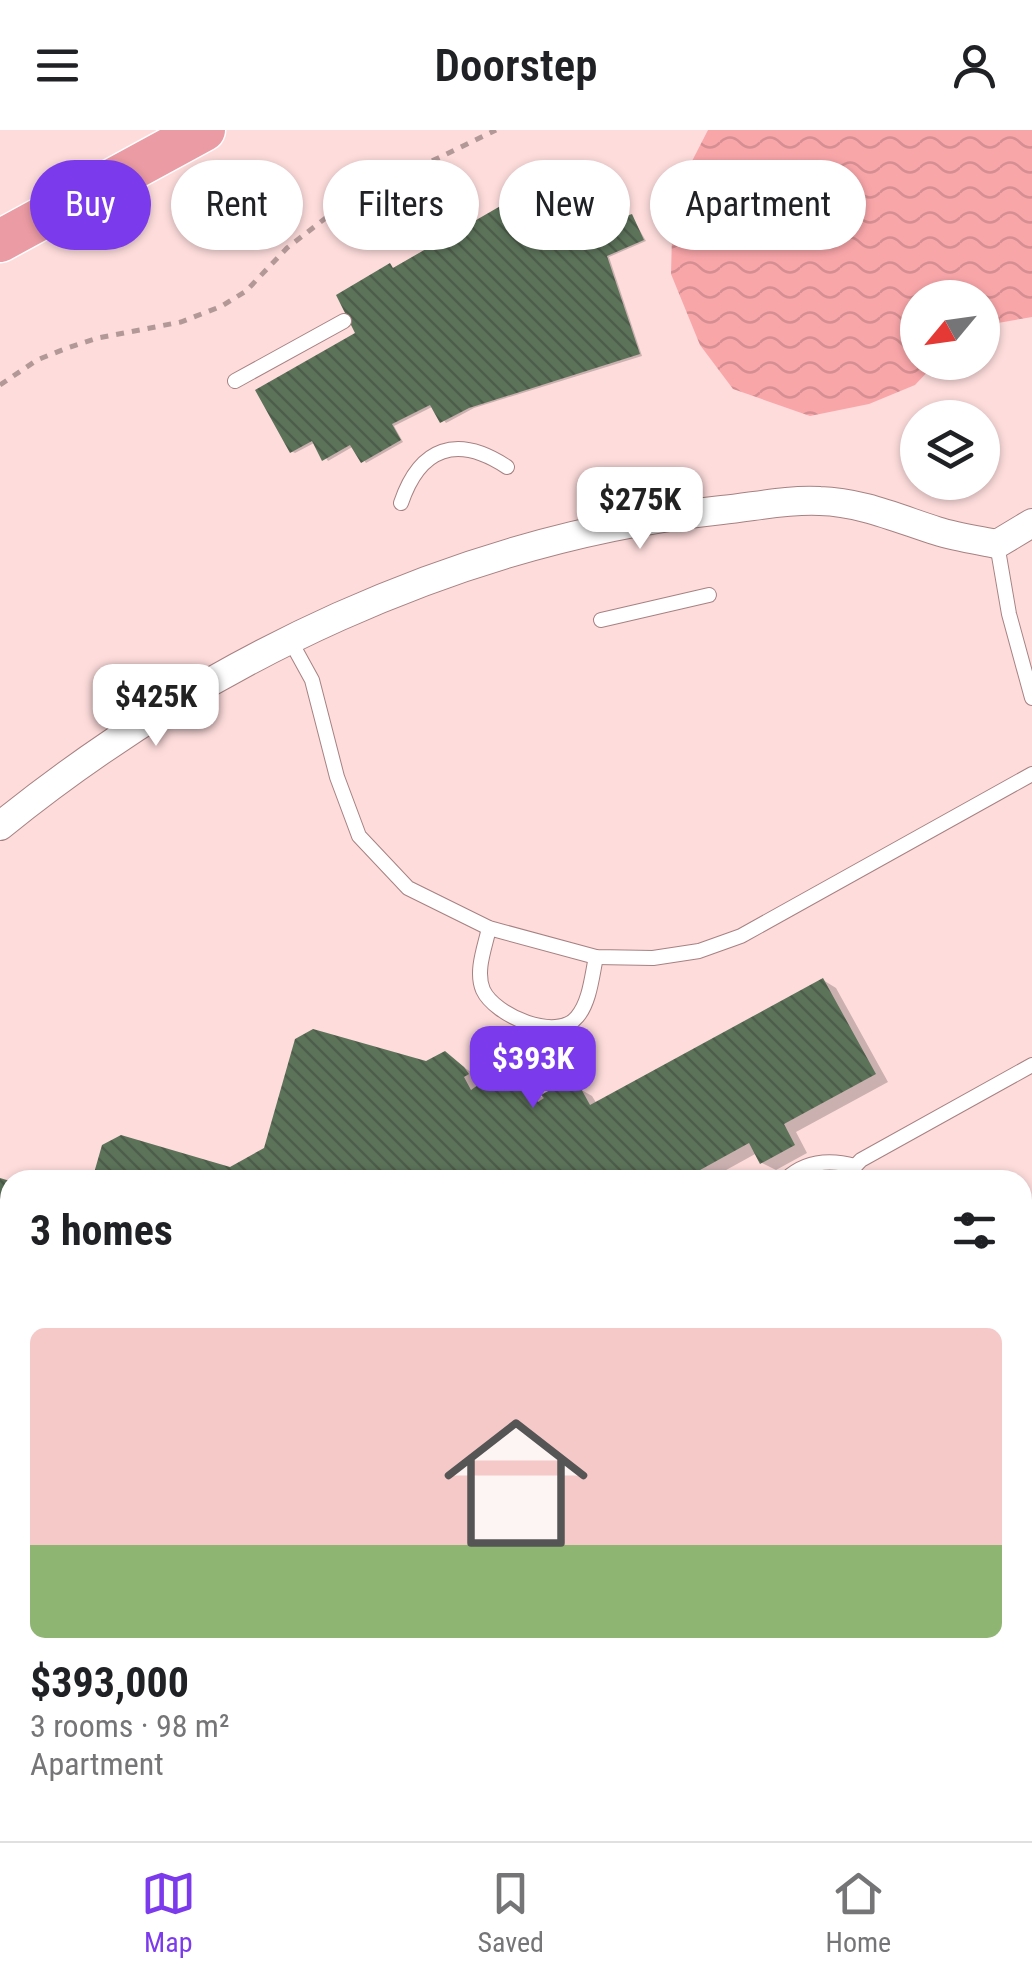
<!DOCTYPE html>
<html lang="en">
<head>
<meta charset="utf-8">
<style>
	:root { --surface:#fff; --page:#f6f6f6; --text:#202124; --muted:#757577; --line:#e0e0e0; --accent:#7c3aed }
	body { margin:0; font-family:"Roboto Condensed",sans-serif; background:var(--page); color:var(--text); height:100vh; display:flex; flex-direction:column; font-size:38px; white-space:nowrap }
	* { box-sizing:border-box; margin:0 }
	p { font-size:32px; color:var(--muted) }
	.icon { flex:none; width:55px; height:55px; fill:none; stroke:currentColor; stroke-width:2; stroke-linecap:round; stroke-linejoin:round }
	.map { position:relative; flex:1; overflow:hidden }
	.details { position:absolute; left:0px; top:1040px; width:1032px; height:672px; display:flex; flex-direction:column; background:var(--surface); border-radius:30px 30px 0 0; box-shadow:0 2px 8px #0004 }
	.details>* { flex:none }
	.banner { position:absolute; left:30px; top:30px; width:972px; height:90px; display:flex; gap:20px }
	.needle { width:65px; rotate:241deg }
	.tools { position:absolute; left:900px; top:150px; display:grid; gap:20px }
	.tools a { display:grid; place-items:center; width:100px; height:100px; border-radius:50%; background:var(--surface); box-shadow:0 2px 8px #0004; font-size:50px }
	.price { position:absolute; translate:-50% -85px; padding:0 22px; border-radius:20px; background:#fff; color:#222; font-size:32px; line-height:65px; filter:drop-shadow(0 2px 5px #0008) }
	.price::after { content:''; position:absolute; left:50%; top:60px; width:30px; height:22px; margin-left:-15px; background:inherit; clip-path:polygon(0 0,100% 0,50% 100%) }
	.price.on { background:var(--accent); color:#fff }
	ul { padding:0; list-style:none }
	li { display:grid; align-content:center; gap:20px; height:530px; padding:0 30px }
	li span { display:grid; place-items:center; height:310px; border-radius:15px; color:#555 }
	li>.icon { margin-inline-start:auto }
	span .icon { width:180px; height:180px; fill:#fffc; stroke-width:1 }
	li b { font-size:42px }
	h2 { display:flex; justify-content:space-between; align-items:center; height:120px; padding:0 30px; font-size:42px }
	.tag { padding:0 35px; border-radius:45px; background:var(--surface); box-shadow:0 2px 8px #0004; font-size:35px; line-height:90px }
	.tag.on { background:var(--accent); color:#fff }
	header { display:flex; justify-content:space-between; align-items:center; height:130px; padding:0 30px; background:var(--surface); font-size:45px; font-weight:600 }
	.dock { display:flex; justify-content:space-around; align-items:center; height:140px; border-top:2px solid var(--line); background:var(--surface); font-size:28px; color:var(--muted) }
	.dock a { display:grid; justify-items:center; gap:5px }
	.dock .on { color:var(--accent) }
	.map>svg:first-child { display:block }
	.water { fill:url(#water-waves) }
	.shadow { fill:#0003 }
	.building { fill:url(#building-back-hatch) }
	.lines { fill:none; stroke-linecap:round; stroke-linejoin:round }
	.service-casing { stroke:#a78182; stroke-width:16 }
	.minor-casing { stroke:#a78182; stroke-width:30 }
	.primary-casing { stroke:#fff; stroke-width:45 }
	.path { stroke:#b39898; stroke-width:5; stroke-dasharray:8 8; stroke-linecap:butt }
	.service { stroke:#fff; stroke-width:14 }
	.minor { stroke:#fff; stroke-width:28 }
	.primary { stroke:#eb9ba4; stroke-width:42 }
</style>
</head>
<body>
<header><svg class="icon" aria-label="menu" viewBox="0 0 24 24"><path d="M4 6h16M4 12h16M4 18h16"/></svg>Doorstep<svg class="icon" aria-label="person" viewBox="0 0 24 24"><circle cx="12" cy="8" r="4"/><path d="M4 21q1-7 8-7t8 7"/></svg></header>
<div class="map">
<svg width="1032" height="1711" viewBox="0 0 1032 1711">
	<defs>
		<pattern id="water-waves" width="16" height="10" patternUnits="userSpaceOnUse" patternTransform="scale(2.5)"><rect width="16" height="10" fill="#f9a6a9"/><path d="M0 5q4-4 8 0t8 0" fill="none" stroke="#d58e91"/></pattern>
		<pattern id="building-back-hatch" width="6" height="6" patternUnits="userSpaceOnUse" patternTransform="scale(2.5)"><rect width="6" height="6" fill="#5c735a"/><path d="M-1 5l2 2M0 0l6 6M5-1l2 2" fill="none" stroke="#4c5d49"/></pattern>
	</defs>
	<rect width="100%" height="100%" fill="#fedcdc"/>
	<polygon class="water" points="708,0 1032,0 1032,187 992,194 983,199 982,168 918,168 918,232 936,233 915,255 869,274 810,286 733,259 700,215 671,144 673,68"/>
	<g class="shadow">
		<polygon points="577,35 601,98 632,87 646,111 609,127 642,226 474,278 446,293 434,276 394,296 403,312 366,333 354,316 328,331 316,312 295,323 291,321 393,138"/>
		<polygon points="823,850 836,858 888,952 796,1002 807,1023 776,1040 762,1033 757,1023 708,1050 94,1050 231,1040 445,924 478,947 483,955 494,946 506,909 546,925 535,959 541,967 578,958 592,966 597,974"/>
		<polygon points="10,1231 10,1300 7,1301 0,1297 0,1236"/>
	</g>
	<g class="building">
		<polygon points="577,32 598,96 632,84 644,110 607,126 640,224 469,278 440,293 430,275 392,294 401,310 361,333 350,315 322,331 312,311 290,323 255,260 355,203 336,165 390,133 393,138"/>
		<polygon points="823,848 876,944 784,994 795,1015 760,1034 749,1013 682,1050 92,1050 102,1015 121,1005 230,1037 264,1018 295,909 313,899 426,931 445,921 464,937 469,944 464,947 471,960 492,945 504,906 533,915 523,950 538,972 544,968 541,965 550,960 579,955 590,975"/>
		<polygon points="0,1048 10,1051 10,1173 0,1170"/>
		<polygon points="10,1228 10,1286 0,1291 0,1233"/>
	</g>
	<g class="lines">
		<defs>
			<g id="service">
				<polyline points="235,251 344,191"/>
				<path d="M401,373C420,317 457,304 507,337"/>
				<polyline points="997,414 1009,484 1032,568"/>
				<polyline points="601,490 709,465"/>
				<polyline points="290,510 312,550 337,647 359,706 408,758 489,798 596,827 653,828 699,821 741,806 1032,644"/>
				<path d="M489,798C485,817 475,841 483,860C495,886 557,912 577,887C590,872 592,845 596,827"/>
				<path d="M785,1050C805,1031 829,1029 855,1036"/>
				<polyline points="842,1050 861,1030 1032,935"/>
				<polyline points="1022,1455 1032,1450"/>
				<polyline points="1022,1470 1032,1488"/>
				<polyline points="230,1702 234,1711"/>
				<polyline points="760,1702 765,1711"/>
				<polyline points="16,1711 19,1702"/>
				<polyline points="349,1711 364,1702"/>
			</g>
			<path id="minor" d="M0,696C204,531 459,408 722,380C753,377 788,369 820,371C861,372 899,389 937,401C956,407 977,410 997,414L1032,393"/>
			<polyline id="primary" points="0,111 204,0"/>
		</defs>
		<use href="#service" class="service-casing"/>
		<use href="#minor" class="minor-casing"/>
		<use href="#primary" class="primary-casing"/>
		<polyline class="path" points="0,255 37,230 67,218 98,208 181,192 222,176 246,161 287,118 345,73 496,0"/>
		<use href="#service" class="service"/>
		<use href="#minor" class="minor"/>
		<use href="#primary" class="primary"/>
	</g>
</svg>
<div class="tools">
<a><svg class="needle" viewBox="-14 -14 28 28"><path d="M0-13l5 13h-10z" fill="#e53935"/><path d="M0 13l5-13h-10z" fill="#757577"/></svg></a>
<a><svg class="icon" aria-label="layers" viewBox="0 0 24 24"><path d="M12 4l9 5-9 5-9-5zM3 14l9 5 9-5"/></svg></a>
</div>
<b class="price" style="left:640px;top:422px">$275K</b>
<b class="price" style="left:156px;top:619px">$425K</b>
<b class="price on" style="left:533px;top:981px">$393K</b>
<div class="banner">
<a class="tag on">Buy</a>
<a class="tag">Rent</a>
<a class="tag">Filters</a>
<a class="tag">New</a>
<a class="tag">Apartment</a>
</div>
<section class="details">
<h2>3 homes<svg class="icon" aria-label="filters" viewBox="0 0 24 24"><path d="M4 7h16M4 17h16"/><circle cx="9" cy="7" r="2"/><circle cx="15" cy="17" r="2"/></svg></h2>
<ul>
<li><span style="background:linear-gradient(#f6c9c9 70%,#8fb573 0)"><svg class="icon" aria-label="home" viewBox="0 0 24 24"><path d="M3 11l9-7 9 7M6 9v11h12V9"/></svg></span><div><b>$393,000</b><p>3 rooms · 98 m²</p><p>Apartment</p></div></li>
</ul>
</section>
</div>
<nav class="dock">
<a class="on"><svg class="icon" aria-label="map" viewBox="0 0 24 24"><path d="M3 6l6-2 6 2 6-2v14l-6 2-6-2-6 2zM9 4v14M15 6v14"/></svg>Map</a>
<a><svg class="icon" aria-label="saved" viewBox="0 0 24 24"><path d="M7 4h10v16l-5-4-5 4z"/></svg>Saved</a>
<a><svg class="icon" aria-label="home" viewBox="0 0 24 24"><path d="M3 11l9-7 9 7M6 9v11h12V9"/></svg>Home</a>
</nav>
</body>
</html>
